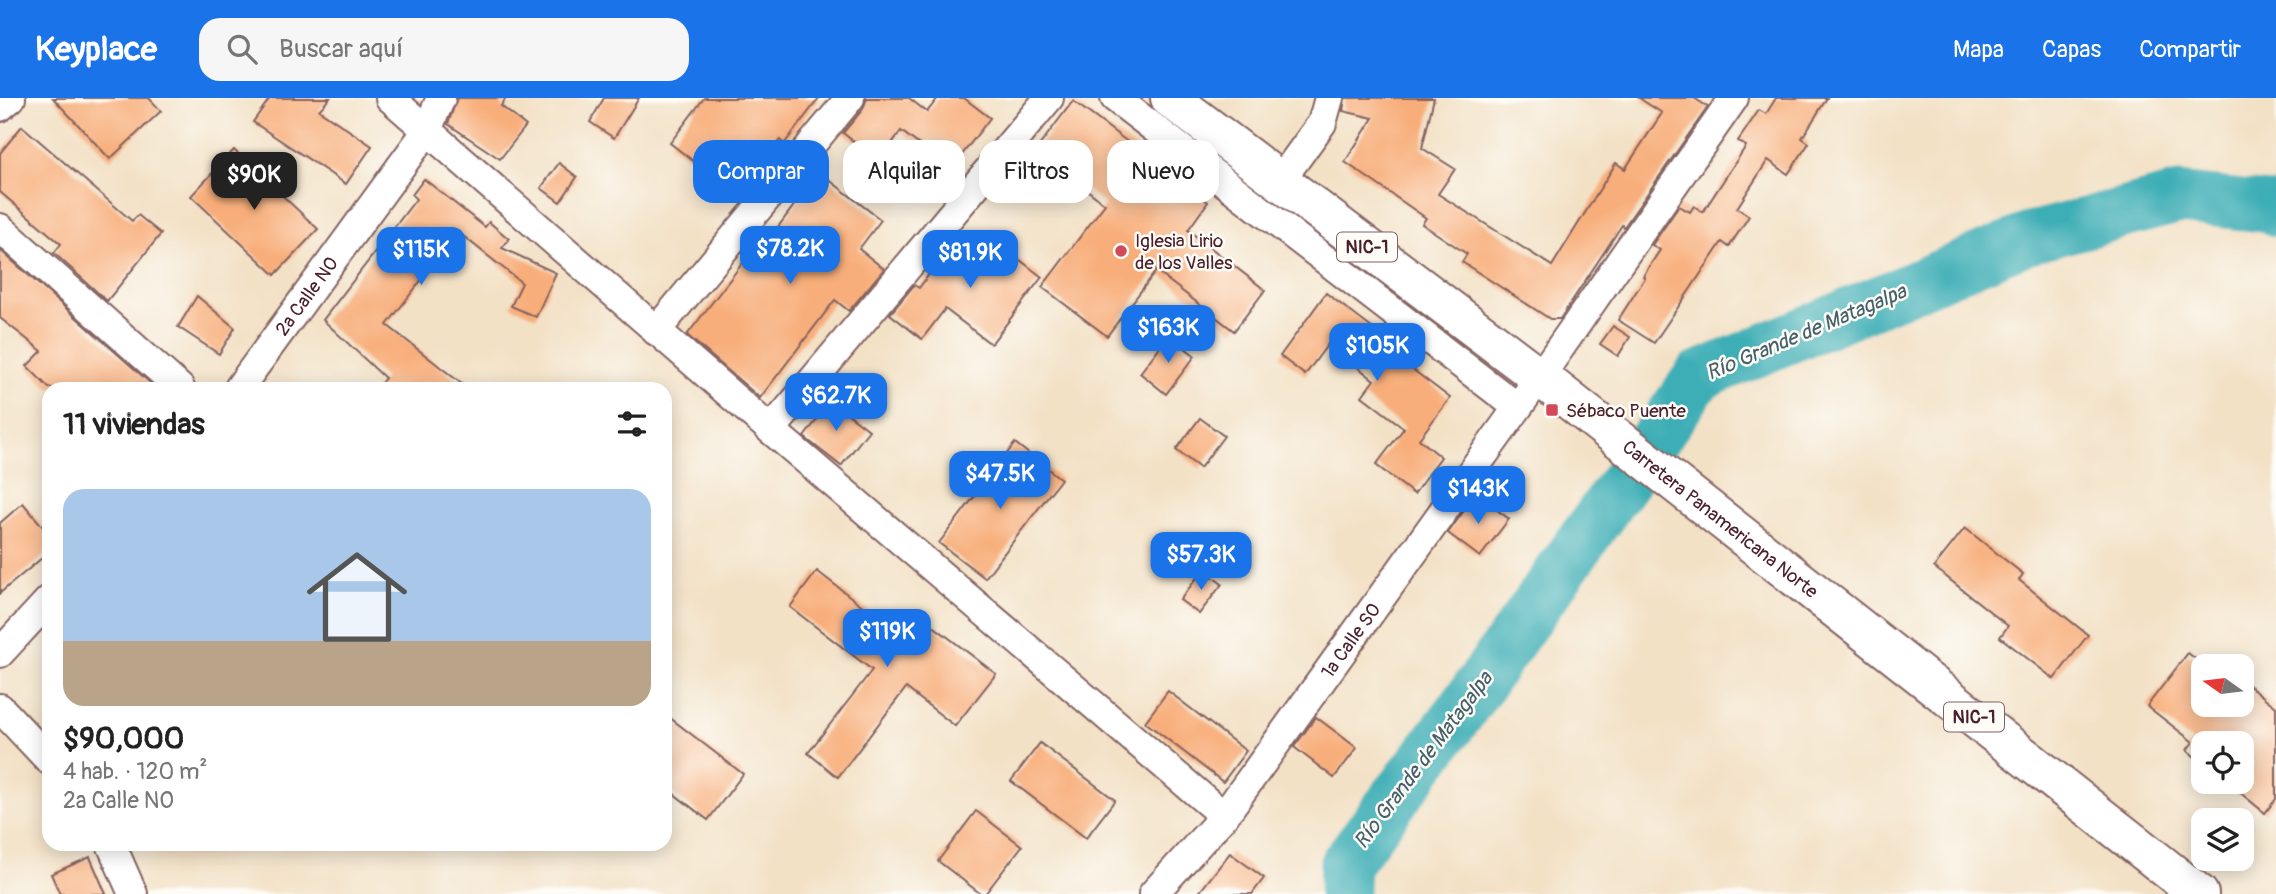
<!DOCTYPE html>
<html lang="es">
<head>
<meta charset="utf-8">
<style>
	:root { --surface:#fff; --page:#f6f6f6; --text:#222; --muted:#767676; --accent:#1a73e8 }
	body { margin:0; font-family:Pangolin,sans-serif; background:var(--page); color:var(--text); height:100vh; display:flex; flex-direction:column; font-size:26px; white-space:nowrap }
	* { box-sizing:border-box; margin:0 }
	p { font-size:23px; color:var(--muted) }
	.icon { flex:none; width:38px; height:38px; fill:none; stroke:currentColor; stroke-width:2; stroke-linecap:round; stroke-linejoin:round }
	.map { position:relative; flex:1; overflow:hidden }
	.panel { position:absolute; left:42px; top:284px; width:630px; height:469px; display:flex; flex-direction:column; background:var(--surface); border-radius:21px; box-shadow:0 4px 18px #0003 }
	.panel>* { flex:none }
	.banner { position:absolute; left:693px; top:42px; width:665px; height:63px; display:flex; gap:14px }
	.needle { width:46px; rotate:284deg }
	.buttons { position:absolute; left:2191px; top:556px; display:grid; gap:14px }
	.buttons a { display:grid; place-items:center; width:63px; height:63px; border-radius:14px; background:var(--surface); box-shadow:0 4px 18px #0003; font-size:35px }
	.price { position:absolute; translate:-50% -60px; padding:0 16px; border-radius:14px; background:var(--accent); color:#fff; font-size:23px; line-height:46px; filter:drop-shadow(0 2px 4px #0008) }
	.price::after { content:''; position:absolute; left:50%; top:42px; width:21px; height:16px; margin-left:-10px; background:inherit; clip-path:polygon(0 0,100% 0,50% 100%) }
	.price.on { background:#222; color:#fff }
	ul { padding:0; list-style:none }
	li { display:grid; align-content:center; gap:14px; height:371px; padding:0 21px }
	li span { display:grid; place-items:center; height:217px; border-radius:21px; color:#555 }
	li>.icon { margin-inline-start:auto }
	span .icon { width:126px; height:126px; fill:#fffc; stroke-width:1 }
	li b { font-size:30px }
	h2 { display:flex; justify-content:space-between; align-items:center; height:84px; padding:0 21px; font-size:30px }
	.chip { padding:0 24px; border-radius:21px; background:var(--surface); box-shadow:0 4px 18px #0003; font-size:24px; line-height:63px }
	.chip.on { background:var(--accent); color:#fff }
	header { display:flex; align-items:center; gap:42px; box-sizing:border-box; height:98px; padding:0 35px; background:var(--accent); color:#fff }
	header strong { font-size:33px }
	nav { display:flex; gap:38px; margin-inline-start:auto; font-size:24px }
	.search { width:490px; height:63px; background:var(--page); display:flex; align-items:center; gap:18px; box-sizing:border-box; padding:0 24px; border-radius:21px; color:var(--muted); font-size:26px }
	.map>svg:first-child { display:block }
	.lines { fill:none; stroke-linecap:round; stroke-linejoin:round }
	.river { stroke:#3daeb6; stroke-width:51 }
	.building { fill:#f8ae7a }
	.minor-casing { stroke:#856361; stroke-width:32 }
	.highway-casing { stroke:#856361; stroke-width:42 }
	.minor { stroke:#fff; stroke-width:28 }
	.highway { stroke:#fff; stroke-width:38 }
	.poi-dot { fill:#d1495b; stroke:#fdfcf7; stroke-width:2.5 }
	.labels { text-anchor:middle; stroke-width:5; stroke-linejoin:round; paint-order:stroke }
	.shield { fill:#fdfcf7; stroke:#806168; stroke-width:2 }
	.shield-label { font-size:18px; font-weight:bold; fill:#4a1f2b }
	.poi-label { font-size:19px; fill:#4a1f2b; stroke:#fdfcf7; text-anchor:start }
	.street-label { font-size:19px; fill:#4a1f2b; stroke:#fdfcf7 }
	.water-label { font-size:21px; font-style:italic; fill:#445f6a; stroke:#fdfcf7 }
</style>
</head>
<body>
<header>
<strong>Keyplace</strong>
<div class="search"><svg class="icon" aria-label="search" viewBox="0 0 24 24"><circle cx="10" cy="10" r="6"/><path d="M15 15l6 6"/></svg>Buscar aquí</div>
<nav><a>Mapa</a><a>Capas</a><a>Compartir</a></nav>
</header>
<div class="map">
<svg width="2276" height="796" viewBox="0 0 2276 796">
	<rect width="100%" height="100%" fill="#fdfcf7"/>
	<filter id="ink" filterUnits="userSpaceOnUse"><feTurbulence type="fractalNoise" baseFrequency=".0143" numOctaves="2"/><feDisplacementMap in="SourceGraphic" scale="14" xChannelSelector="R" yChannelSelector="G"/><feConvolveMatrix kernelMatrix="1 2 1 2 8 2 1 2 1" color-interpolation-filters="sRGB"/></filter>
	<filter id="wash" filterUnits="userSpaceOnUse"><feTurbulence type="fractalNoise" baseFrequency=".00686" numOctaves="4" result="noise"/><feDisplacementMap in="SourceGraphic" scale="28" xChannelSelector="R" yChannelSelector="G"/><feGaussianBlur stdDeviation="1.57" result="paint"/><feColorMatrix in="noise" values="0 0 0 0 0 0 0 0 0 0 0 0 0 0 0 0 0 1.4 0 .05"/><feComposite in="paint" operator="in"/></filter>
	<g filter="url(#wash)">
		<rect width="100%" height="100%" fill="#f3e1c6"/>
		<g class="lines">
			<polyline class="river" points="1344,796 1345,766 1461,613 1699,278 2029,140 2179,100 2270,110 2276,113"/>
		</g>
		<g id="blocks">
			<g class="building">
				<polygon points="53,0 149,0 161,13 110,61"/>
				<polygon points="270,0 330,0 319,12 372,48 346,86 253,24"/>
				<polygon points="457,0 506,0 501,8 526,28 500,61 448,26"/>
				<polygon points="604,0 639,0 614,40 590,24"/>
				<polygon points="704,0 819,0 784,46 780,42 737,97 670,45"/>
				<polygon points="867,0 909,0 927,14 938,0 964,0 990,20 951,71 901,33 879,63 843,35 863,11"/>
				<polygon points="1345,0 1434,0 1422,50 1455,71 1438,96 1552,168 1616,65 1625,71 1662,15 1639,0 1694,0 1708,9 1624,129 1622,127 1560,221 1550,221 1462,164 1467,156 1422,126 1426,120 1345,64 1373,20 1343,13"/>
				<polygon points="1776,0 1827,0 1802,40 1809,45 1788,76 1768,62 1737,110 1749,118 1729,149 1722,144 1654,245 1618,222 1645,180 1643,178 1660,152 1652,147 1679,108 1690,114 1694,108 1703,114 1746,48 1738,43 1759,12 1766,16"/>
				<polygon points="1073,3 1208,104 1188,132 1265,192 1234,233 1156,173 1107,238 1042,189 1105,106 1036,52"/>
				<polygon points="22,28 132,123 138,117 161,136 107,203 54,155 61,146 0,94 0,55"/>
				<polygon points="234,52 318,131 275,177 191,98"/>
				<polygon points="559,65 577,79 560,104 541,90"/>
				<polygon points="819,74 881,122 859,151 884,171 849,213 835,202 760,300 687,237 755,149 760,153"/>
				<polygon points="424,81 485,129 489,124 509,141 502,150 556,175 536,219 511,208 522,185 458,134 387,227 467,290 377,290 385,280 323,222 416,101 412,97"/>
				<polygon points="976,134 987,142 990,139 1042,179 991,246 945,211 922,241 890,216 914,187 919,190 947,152 956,159"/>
				<polygon points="0,152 156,290 49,290 27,268 42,253 0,220"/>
				<polygon points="1326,195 1398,250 1404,243 1422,257 1412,271 1450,300 1419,341 1441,359 1414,396 1376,367 1404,330 1362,298 1374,282 1328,246 1305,277 1280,258"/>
				<polygon points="197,198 235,230 219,256 178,229"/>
				<polygon points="1613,228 1630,239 1618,258 1600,246"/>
				<polygon points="1169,237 1195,258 1166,296 1140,275"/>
				<polygon points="831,303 869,332 841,368 804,339"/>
				<polygon points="1200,320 1224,338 1200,370 1176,352"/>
				<polygon points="1015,345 1061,381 985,480 939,445"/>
				<polygon points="1476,396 1509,421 1480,459 1448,435"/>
				<polygon points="23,405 49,436 49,454 0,495 0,425"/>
				<polygon points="1965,430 2023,476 2019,482 2088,537 2054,581 2000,539 2008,528 1934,469"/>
				<polygon points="1203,472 1222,486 1199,516 1180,502"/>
				<polygon points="817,473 899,536 915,514 996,576 955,628 906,590 838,679 808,655 872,572 790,509"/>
				<polygon points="2188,555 2206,569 2203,569 2203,607 2242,607 2242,582 2276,609 2276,701 2265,715 2227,684 2242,684 2242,646 2203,646 2203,666 2187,652 2193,644 2147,608"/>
				<polygon points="1168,593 1246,653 1223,684 1145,624"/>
				<polygon points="665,616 743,676 708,722 665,689"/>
				<polygon points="1316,619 1357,650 1334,680 1294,649"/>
				<polygon points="1040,645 1115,702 1086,740 1011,683"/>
				<polygon points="976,713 1022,748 985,796 981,796 938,763"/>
				<polygon points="1230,755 1264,780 1252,796 1198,796"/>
				<polygon points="90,759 106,796 60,796 51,776"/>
			</g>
		</g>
	</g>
	<g filter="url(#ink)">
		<use href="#blocks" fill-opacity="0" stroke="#856361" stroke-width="2"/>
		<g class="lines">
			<defs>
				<g id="minor">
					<polyline points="390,0 771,332 1224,718"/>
					<polyline points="1115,0 1517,309"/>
					<polyline points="0,9 11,0"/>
					<polyline points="1280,83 1322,25 1329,0"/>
					<polyline points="0,130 180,290"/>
					<polyline points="656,233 850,0"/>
					<path id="s1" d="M239,290L426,34L441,0"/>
					<polyline points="771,332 1049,0"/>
					<polyline points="0,555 49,502"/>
					<polyline points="0,610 49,662"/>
					<polyline points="111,746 133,796"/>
					<path id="s2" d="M1153,796L1224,718L1539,280L1734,0"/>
				</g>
				<g id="highway">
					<path id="s3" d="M1170,0L1554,290L2199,796"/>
				</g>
			</defs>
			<use href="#minor" class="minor-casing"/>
			<use href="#highway" class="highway-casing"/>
			<use href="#minor" class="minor"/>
			<use href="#highway" class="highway"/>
		</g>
	</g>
	<g class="poi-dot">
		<circle cx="1121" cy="153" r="7"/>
		<rect x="1545" y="305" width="14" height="14" rx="3.5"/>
	</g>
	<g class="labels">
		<g class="shield">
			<rect x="1337" y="134.5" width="60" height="29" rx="5"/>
			<rect x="1944" y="604.5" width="60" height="29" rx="5"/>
		</g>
		<g class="shield-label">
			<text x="1367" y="155">NIC-1</text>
			<text x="1974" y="625">NIC-1</text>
		</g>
		<g class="poi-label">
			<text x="1135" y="149">Iglesia Lirio<tspan x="1135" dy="22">de los Valles</tspan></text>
			<text x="1566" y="319">Sébaco Puente</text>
		</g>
		<g class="street-label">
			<text dy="7" stroke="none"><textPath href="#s1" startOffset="114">2a Calle NO</textPath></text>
			<text dy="7" stroke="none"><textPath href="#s3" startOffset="693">Carretera Panamericana Norte</textPath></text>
			<text dy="7" stroke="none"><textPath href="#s2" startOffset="322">1a Calle SO</textPath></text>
		</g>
		<g class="water-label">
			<text transform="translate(1806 234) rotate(-23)" y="7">Río Grande de Matagalpa</text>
			<text transform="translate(1423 662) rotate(-53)" y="7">Río Grande de Matagalpa</text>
		</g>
	</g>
</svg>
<div class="buttons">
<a><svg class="needle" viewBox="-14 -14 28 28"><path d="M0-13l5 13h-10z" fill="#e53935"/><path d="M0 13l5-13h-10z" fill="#767676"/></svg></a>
<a><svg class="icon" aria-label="locate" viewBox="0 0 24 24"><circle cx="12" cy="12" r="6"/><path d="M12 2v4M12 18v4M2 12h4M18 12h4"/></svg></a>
<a><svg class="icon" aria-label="layers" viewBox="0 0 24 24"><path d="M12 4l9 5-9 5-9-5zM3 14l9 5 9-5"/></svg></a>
</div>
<b class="price on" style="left:254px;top:114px">$90K</b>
<b class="price" style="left:790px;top:188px">$78.2K</b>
<b class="price" style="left:421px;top:189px">$115K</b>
<b class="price" style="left:970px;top:192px">$81.9K</b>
<b class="price" style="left:1168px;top:267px">$163K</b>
<b class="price" style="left:1377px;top:285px">$105K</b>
<b class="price" style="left:836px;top:335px">$62.7K</b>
<b class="price" style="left:1000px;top:413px">$47.5K</b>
<b class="price" style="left:1478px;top:428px">$143K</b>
<b class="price" style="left:1201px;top:494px">$57.3K</b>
<b class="price" style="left:887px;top:571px">$119K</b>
<div class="banner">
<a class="chip on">Comprar</a>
<a class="chip">Alquilar</a>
<a class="chip">Filtros</a>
<a class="chip">Nuevo</a>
</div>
<section class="panel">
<h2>11 viviendas<svg class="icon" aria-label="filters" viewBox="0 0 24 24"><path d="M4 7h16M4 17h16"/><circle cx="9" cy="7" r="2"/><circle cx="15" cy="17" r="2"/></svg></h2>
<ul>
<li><span style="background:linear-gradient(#a9c7e8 70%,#b9a48a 0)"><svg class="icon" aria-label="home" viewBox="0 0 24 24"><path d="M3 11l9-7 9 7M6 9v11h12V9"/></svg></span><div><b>$90,000</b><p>4 hab. · 120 m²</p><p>2a Calle NO</p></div></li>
</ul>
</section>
</div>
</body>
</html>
